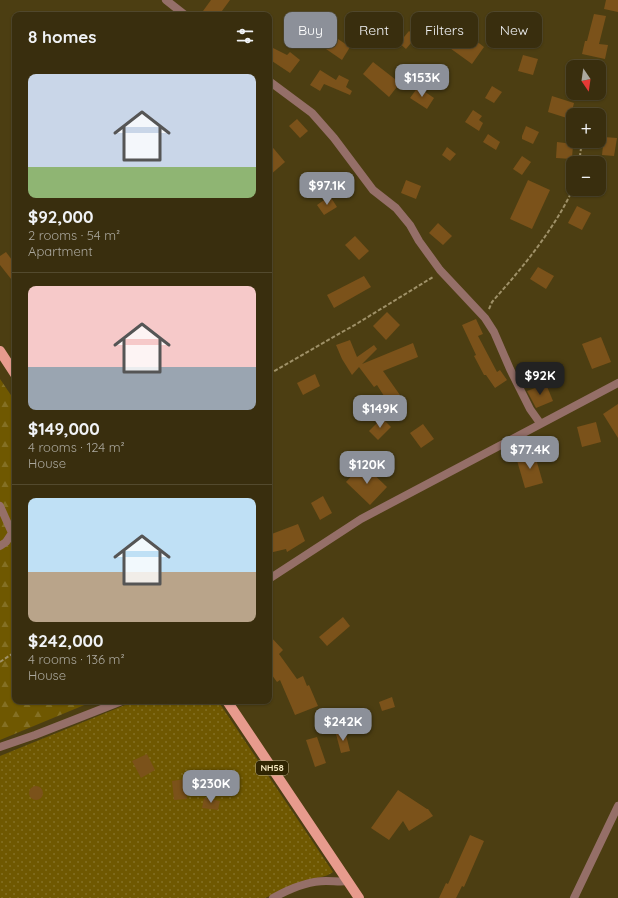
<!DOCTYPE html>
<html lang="en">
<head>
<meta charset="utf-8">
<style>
	:root { --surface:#392e0e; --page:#443a1c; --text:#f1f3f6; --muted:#aba89e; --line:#534a2e; --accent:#8c9099 }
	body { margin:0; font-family:Quicksand,sans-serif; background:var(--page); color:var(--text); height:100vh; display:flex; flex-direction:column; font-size:15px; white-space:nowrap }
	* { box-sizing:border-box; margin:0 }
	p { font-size:13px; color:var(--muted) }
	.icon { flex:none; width:22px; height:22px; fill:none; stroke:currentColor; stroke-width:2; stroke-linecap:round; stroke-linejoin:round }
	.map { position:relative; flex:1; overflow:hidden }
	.side { position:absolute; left:12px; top:12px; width:260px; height:692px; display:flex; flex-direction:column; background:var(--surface); border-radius:8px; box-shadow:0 1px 3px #0004,0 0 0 1px var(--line) }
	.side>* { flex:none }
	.hud { position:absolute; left:284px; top:12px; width:274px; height:36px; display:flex; gap:8px }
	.needle { width:26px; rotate:167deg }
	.buttons { position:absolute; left:566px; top:60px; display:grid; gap:8px }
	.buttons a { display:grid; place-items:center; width:40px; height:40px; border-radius:8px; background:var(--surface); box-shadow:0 1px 3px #0004,0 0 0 1px var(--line); font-size:20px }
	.price { position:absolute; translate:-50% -34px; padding:0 9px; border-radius:8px; background:var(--accent); color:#fff; font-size:13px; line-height:26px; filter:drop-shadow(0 1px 2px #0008) }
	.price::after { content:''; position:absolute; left:50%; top:24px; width:12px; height:9px; margin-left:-6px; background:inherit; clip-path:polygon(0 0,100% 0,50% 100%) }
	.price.on { background:#222; color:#fff }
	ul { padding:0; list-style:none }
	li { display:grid; align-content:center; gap:8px; height:212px; padding:0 16px }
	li+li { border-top:1px solid var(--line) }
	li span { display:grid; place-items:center; height:124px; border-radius:8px; color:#555 }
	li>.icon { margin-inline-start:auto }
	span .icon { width:72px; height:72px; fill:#fffc; stroke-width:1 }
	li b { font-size:17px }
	h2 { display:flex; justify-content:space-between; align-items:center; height:48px; padding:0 16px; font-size:17px }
	.pill { padding:0 14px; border-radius:8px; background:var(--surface); box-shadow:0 1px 3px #0004,0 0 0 1px var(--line); font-size:14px; line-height:36px }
	.pill.on { background:var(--accent); color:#fff }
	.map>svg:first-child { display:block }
	.grass { fill:url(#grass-dots) }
	.forest { fill:url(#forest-firs) }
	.building { fill:#7b521a }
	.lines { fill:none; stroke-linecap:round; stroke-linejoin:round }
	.path { stroke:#9f9168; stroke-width:2; stroke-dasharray:4 2; stroke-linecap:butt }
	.minor { stroke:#956f68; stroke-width:8 }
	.tertiary { stroke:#956f68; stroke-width:8 }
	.primary { stroke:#e79b8d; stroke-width:10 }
	.labels { text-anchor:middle; stroke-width:4; stroke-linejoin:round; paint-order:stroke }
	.shield { fill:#302502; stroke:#bbae88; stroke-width:1 }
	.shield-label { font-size:9px; font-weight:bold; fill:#f7e9c2 }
</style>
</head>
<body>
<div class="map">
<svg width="618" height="898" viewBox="0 0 618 898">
	<defs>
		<pattern id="grass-dots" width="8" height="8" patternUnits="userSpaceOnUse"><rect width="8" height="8" fill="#6f5801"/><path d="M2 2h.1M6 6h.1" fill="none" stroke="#847024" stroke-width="1.8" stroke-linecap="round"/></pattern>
		<pattern id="forest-firs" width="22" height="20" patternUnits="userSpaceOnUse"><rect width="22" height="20" fill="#6f5801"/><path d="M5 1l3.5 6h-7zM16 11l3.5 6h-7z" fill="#847024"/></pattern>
	</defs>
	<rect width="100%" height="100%" fill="#4c3e12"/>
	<path class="grass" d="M135,701H218L333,872C325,878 315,877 306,881C292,885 279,892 265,898H0V756Z"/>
	<polygon class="forest" points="0,379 15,401 15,701 94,701 0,740"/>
	<g class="building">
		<polygon points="211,0 230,0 219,15 209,15 203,11"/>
		<polygon points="606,0 618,0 618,12 604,9"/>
		<polygon points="594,14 606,16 599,44 608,45 605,59 582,54 585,41 587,41"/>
		<polygon points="445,20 459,26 458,27 484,47 472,64 436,38"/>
		<polygon points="409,31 416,37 406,49 399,43"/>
		<polygon points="335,37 350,47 342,60 326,49"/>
		<polygon points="269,46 287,55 290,52 300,60 290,73 269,59"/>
		<polygon points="523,55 538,59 533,75 518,71"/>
		<polygon points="373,62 400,83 389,97 363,74"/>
		<polygon points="320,70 336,80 339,75 349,80 346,87 352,91 350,95 324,84 320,91 310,85"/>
		<polygon points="492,86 502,92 494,103 485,98"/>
		<polygon points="418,87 434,98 427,109 410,98"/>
		<polygon points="552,96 574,103 570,119 548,112"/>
		<polygon points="473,110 482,116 479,120 483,123 479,131 465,122"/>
		<polygon points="297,119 308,131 300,138 289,126"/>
		<polygon points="526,126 539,132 533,144 522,139 522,136"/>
		<polygon points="488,134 500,142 496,150 483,142"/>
		<polygon points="604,137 617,138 614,156 602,155"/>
		<polygon points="557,142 573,144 572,159 556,158"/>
		<polygon points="269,143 285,162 269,176"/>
		<polygon points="447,147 456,154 450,161 442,155"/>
		<polygon points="522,156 531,162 522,175 513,169"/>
		<polygon points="406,180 421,186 416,199 401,193"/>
		<polygon points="528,180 550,190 532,229 510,219"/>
		<polygon points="330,196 337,207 324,215 317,205"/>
		<polygon points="577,206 591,213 582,230 568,223"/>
		<polygon points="438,223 452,236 443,245 429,233"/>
		<polygon points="355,236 369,251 359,260 345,245"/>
		<polygon points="6,252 15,264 15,284 0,265 0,256"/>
		<polygon points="538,267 554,276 546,289 530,279"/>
		<polygon points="364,276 371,287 334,308 327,295"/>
		<polygon points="387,312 400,325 386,340 373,326"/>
		<polygon points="476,319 483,334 478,336 497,372 500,370 507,380 495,388 486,375 484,375 474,356 476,355 462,325"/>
		<polygon points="601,337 611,362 592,369 582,344"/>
		<polygon points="350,340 357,357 374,345 377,349 362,364 413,343 418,357 383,371 407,405 395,413 377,385 374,387 359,367 352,375 342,359 336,345"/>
		<polygon points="315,374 320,386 303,395 297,383"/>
		<polygon points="546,384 553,401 536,408 527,391"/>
		<polygon points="618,404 618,438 603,414"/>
		<polygon points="382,418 391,427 378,440 369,431"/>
		<polygon points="596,422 601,442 582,447 577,427"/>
		<polygon points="423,424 434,439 421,448 410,433"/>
		<polygon points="534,452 543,483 525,488 516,457"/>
		<polygon points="365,466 387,487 370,505 346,482 355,472"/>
		<polygon points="323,496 332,513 320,520 311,503"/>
		<polygon points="298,524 305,541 287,552 286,549 269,553 269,535"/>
		<polygon points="343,617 350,626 327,646 319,637"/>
		<polygon points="269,635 283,650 279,654 297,679 303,676 307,686 309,685 318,706 295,715 280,680 277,682 269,671"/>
		<polygon points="392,697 395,707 382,711 379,702"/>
		<polygon points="345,731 350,751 341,753 336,734"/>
		<polygon points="317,737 326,763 315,767 306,740"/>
		<polygon points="147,754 155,770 141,778 132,761"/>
		<polygon points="185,779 187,799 174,800 172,781"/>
		<circle cx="36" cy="793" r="7"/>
		<polygon points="398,790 427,809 428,809 433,816 409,831 403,821 389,840 371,828"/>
		<polygon points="204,798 220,801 218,810 202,808"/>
		<polygon points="470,835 484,841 464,887 462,886 456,898 439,898 446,883 448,884"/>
	</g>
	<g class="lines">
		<g class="path">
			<polyline points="579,163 582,141"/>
			<path d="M489,309L492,302C523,267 553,231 573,189"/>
			<polyline points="269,374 358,323 433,277"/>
			<polyline points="0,662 15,652"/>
		</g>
		<g class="minor">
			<polyline points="166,0 185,15"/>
			<polyline points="269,81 312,113 334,138 373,190 396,208 410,225 419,241 440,270 485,318 494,332 510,369 530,409 540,423"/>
			<polyline points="0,506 12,533 6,542 0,546"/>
			<polyline points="0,747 35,735 122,701"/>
			<path d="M273,898C289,889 307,881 326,881C334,881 341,882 348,881"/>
			<polyline points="574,898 618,806"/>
		</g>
		<polyline class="tertiary" points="269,579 361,519 618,383"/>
		<g class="primary">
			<polyline points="0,351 15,374"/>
			<polyline points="227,701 359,898"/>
		</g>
	</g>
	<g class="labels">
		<rect class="shield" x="256" y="761" width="32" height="14" rx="3"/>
		<g class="shield-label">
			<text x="272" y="771">NH58</text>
		</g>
	</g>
</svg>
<div class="buttons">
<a><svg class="needle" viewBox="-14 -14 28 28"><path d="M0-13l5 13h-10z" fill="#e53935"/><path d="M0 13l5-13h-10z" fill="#aba89e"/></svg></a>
<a>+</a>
<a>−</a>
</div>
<b class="price" style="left:422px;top:98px">$153K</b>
<b class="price" style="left:327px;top:206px">$97.1K</b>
<b class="price on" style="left:540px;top:396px">$92K</b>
<b class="price" style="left:380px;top:429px">$149K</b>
<b class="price" style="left:530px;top:470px">$77.4K</b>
<b class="price" style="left:367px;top:485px">$120K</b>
<b class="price" style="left:343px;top:742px">$242K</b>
<b class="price" style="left:211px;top:804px">$230K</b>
<div class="hud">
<a class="pill on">Buy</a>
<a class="pill">Rent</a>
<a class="pill">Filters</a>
<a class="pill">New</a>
</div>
<section class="side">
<h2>8 homes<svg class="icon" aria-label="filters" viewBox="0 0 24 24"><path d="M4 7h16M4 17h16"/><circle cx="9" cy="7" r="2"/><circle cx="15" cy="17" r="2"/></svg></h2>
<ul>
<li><span style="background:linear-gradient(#c9d6e8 75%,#8fb573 0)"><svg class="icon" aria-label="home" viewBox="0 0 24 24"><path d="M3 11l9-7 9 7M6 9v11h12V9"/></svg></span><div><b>$92,000</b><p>2 rooms · 54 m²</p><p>Apartment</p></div></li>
<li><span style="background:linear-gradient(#f6c9c9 65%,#9aa5b1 0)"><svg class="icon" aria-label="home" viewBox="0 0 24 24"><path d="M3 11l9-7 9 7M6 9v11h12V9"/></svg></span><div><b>$149,000</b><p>4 rooms · 124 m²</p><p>House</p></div></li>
<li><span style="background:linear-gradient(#bfe0f5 60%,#b9a48a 0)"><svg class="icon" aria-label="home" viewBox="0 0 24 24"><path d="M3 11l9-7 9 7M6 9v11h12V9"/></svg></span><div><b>$242,000</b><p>4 rooms · 136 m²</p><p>House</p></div></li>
</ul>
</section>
</div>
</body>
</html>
